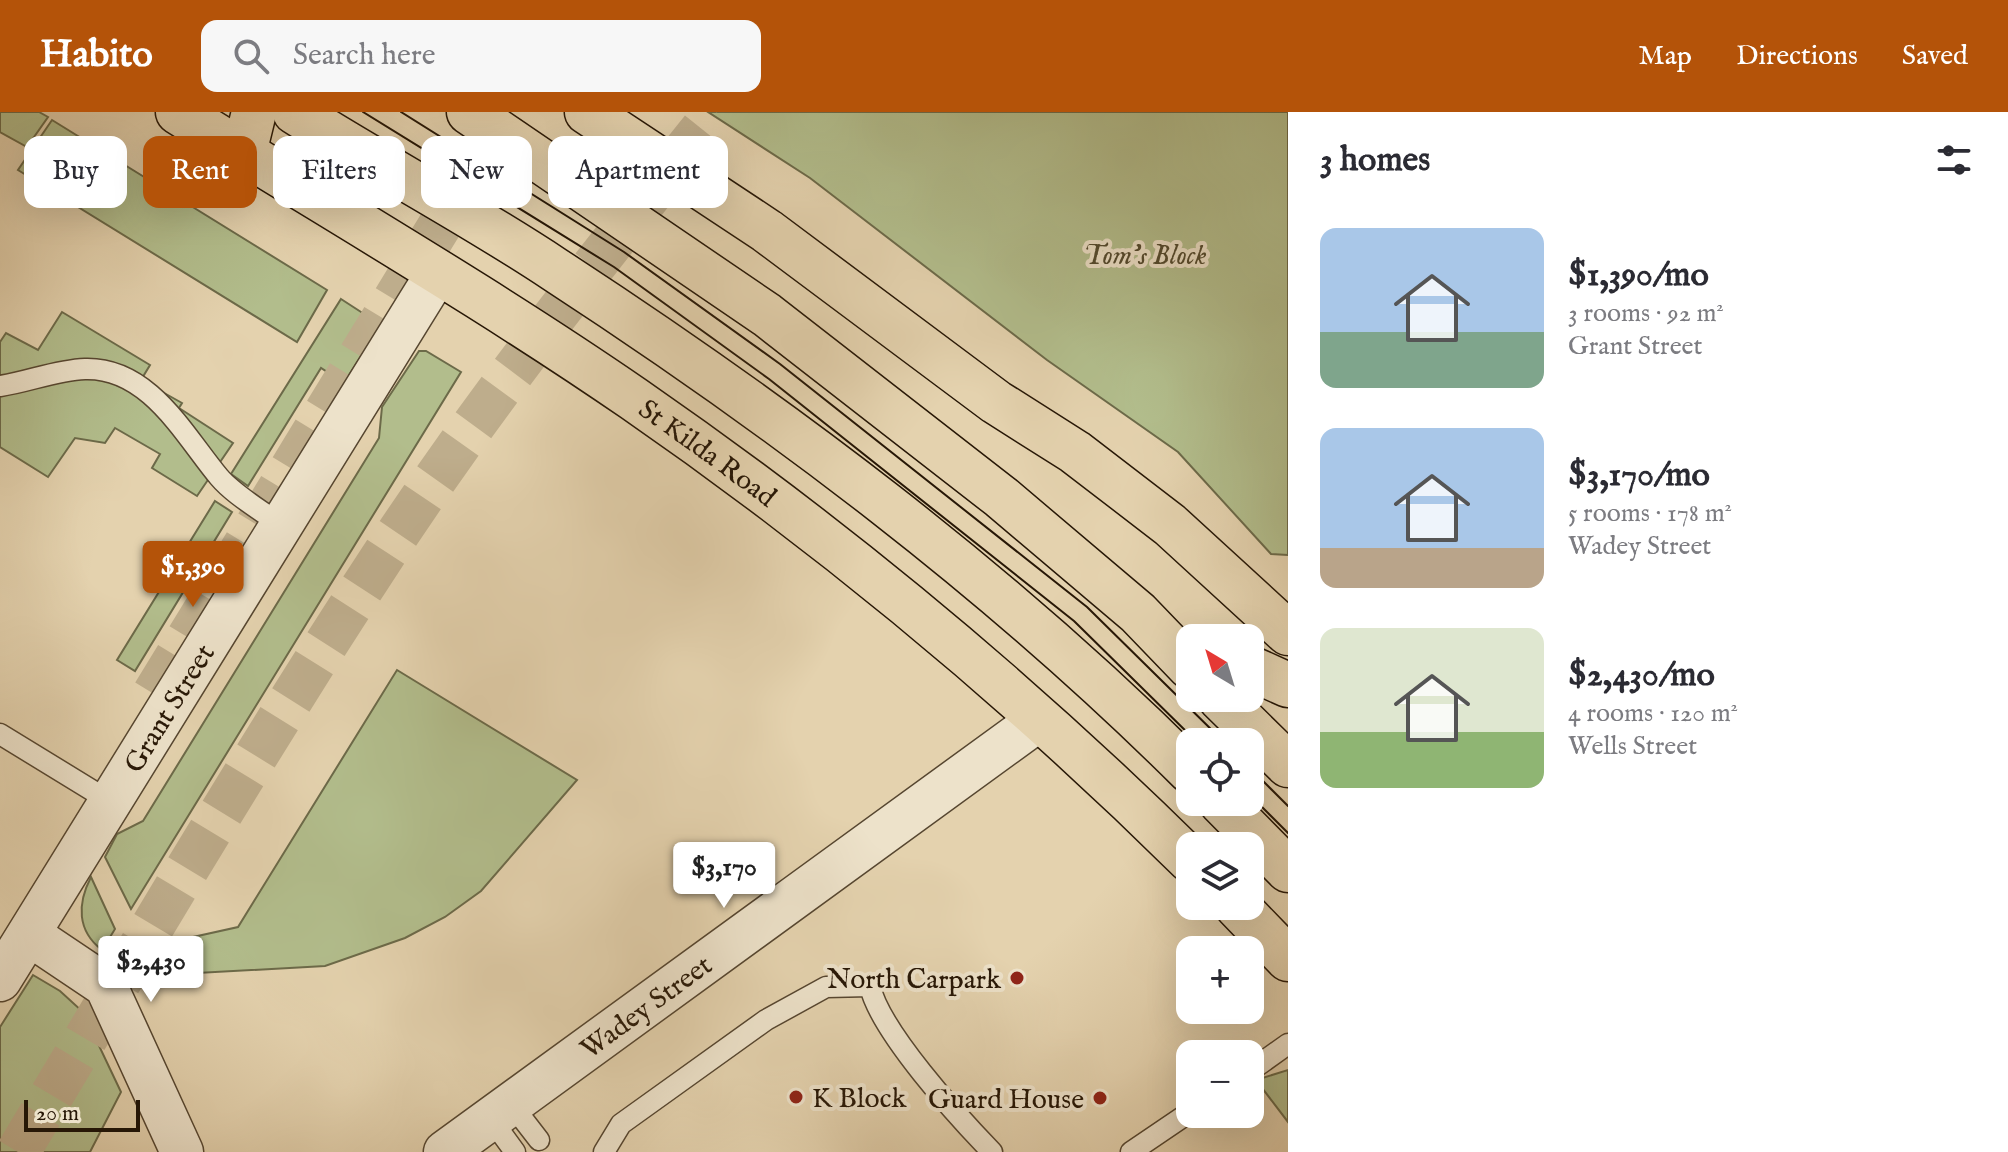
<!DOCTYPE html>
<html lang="en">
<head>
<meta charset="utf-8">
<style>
	:root { --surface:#fff; --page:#f7f7f7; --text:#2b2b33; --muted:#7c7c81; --accent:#b45309 }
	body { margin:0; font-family:"IM FELL English",serif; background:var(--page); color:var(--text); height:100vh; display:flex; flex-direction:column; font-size:30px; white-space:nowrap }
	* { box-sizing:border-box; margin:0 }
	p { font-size:26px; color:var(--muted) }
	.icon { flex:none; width:44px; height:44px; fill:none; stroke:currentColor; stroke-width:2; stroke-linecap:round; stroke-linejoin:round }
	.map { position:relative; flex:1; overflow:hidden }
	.panel { display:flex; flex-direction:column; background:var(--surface); width:720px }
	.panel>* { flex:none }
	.banner { position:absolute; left:24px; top:24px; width:760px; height:72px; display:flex; gap:16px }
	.needle { width:52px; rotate:322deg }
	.fabs { position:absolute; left:1176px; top:512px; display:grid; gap:16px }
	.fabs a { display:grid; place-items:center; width:88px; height:88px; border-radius:16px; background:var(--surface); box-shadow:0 8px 32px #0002; font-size:40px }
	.scale { position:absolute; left:24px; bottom:20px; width:116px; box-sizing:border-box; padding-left:8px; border:4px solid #271706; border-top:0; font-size:22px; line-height:28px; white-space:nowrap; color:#271706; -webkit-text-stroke:6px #ede2ca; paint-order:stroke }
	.price { position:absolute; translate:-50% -68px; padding:0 18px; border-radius:8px; background:#fff; color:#222; font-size:26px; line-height:52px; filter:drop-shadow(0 2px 4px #0008) }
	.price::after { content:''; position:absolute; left:50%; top:48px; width:24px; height:18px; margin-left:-12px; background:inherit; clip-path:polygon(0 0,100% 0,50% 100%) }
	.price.active { background:var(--accent); color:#fff }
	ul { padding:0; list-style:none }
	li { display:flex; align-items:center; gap:24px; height:200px; padding:0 32px }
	li span { display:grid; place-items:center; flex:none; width:224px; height:160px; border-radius:16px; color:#555 }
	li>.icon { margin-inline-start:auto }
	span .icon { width:96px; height:96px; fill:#fffc; stroke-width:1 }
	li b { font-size:34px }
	h2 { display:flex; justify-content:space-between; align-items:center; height:96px; padding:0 32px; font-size:34px }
	.tag { padding:0 28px; border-radius:16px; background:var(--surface); box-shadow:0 8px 32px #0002; font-size:28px; line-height:72px }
	.tag.active { background:var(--accent); color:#fff }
	header { display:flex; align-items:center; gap:48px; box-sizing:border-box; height:112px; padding:0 40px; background:var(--accent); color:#fff }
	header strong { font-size:38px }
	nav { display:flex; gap:44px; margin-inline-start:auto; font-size:28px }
	.search { width:560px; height:72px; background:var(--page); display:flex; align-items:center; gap:20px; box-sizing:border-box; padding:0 28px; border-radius:16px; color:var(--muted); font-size:30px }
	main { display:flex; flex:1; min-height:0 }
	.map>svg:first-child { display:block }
	.green { fill:#b2bd8c; stroke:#6c6a49; stroke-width:2 }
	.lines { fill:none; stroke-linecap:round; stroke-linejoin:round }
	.highway-tunnel { stroke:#bead8c; stroke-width:44; stroke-dasharray:44 22; stroke-linecap:butt }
	.lane-casing { stroke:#564630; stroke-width:23 }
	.street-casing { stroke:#564630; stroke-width:45 }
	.primary-casing { stroke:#271706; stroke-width:47 }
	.lane { stroke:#ede2ca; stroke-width:20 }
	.street { stroke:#ede2ca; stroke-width:42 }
	.primary { stroke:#e4d2ae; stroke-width:44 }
	.tram { stroke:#271706; stroke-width:2 }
	.poi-dot { fill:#8f2418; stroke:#ede2ca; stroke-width:3 }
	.labels { text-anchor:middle; stroke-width:8; stroke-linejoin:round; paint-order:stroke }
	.park-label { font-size:28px; font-style:italic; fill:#51492e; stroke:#ede2ca }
	.street-label { font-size:28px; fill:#271706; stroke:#ede2ca }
	.poi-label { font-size:28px; fill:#271706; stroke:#ede2ca; text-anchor:end }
</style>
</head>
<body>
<header>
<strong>Habito</strong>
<div class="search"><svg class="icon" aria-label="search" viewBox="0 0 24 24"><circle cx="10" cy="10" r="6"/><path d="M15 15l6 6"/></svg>Search here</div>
<nav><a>Map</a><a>Directions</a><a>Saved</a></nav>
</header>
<main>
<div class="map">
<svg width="1288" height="1040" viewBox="0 0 1288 1040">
	<rect width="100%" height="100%" fill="#e4d2ae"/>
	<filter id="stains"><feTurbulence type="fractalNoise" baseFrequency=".0025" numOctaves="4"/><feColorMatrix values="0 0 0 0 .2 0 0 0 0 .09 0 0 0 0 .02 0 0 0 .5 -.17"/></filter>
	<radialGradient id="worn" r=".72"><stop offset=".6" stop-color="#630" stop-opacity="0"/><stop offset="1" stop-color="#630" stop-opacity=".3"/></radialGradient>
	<g class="green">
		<polygon points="0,0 39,0 48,5 27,35 0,20"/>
		<polygon points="708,0 1288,0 1288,443 1271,442 1178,340 1047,248 810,66"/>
		<polygon points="52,8 327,178 297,230 18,58"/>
		<polygon points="341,187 381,213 344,271 321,256 248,374 231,362"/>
		<polygon points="62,200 150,253 141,268 182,291 179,296 233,331 197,384 152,356 160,342 115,316 105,331 75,326 48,365 0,335 0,230 6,221 38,238"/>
		<polygon points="419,239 426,239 461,260 131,797 105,745 117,722 143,709 379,326 382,295"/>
		<polygon points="215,389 232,400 135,559 117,548"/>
		<polygon points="397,558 577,668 481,779 445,805 405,826 325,854 179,862 166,831 238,815"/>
		<path d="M91,765L115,817L102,838C77,819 77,792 91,765Z"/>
		<polygon points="33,863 60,879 83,900 121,980 90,1040 0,1040 0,915"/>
		<polygon points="1288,958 1288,1010 1256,968"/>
	</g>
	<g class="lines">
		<g class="highway-tunnel">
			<polyline points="154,582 509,0"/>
			<path d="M18,1040C132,849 245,656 366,470C472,305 594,152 716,0"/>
		</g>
		<defs>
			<g id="lane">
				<path d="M0,274C28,270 56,258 85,257C149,255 184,323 219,365C235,384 263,399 283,415"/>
				<polyline points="0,622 111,690"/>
				<polyline points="1250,959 1288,932"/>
				<polyline points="512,993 539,1028"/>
				<polyline points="491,1007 515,1040"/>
				<path d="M604,1040L621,1012L766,908L826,875L870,874C879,918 959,1006 992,1040"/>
				<polyline points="1131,1040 1190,1000"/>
			</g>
			<g id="street">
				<polyline points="30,823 106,874 182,1040"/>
				<path id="s1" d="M0,868L438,160"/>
				<path id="s2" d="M445,1040L1040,607"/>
			</g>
			<g id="primary">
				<path id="s3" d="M178,0C330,95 486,185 634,287C832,424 1019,579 1190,748"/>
				<path d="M295,0C380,54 470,101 554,157C781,305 998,468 1190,659"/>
				<polyline points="469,0 767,203 1001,385 1138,501 1190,555"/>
				<polyline points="587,0 767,119 996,290 1075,340 1170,413 1288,521"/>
				<polyline points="244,41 254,0"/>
				<polyline points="1250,556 1288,573"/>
				<polyline points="1220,586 1288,653"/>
				<polyline points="1221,690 1288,758"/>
				<polyline points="1237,794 1288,847"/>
			</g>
		</defs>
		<use href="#lane" class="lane-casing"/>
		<use href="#street" class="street-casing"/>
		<use href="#primary" class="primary-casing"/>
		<use href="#lane" class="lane"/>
		<use href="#street" class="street"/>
		<use href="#primary" class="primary"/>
		<g class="tram">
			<polyline points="363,0 614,155 769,267 1074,509 1197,630"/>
			<polyline points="401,0 624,140 780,252 1087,495 1224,630"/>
			<polyline points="1250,656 1288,694"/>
			<polyline points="1250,683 1288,721"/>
		</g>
	</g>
	<g class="poi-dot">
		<circle cx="1017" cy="866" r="8"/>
		<circle cx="796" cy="985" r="8"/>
		<circle cx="1100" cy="986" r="8"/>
	</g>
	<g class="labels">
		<g class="park-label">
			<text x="1145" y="152">Tom's Block</text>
		</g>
		<g class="street-label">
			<text dy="10" stroke="none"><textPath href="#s3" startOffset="630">St Kilda Road</textPath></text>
			<text dy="10" stroke="none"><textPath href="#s1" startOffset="320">Grant Street</textPath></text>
			<text dy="10" stroke="none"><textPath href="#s2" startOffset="248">Wadey Street</textPath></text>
		</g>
		<g class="poi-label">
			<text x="1001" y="876">North Carpark</text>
			<text x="812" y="995" text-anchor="start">K Block</text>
			<text x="1084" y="996">Guard House</text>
		</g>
	</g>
	<rect width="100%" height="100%" filter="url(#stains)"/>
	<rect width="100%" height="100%" fill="url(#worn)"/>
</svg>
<div class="fabs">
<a><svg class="needle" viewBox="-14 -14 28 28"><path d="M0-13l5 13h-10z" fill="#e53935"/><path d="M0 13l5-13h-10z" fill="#7c7c81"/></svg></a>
<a><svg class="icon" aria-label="locate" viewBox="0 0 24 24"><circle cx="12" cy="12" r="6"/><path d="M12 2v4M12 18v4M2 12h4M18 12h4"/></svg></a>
<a><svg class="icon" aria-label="layers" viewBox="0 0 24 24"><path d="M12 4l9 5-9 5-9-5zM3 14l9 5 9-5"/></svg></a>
<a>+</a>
<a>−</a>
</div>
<div class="scale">20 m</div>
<b class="price active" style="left:193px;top:497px">$1,390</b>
<b class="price" style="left:724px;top:798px">$3,170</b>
<b class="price" style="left:151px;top:892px">$2,430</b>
<div class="banner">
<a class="tag">Buy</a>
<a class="tag active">Rent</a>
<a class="tag">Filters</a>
<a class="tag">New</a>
<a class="tag">Apartment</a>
</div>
</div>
<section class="panel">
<h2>3 homes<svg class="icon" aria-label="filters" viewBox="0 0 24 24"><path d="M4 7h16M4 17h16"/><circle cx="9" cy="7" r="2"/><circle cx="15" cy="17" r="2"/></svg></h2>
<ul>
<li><span style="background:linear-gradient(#a9c7e8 65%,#7fa58c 0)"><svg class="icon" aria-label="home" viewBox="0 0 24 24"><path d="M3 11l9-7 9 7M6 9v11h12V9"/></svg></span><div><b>$1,390/mo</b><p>3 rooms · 92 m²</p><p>Grant Street</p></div></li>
<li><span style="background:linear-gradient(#a9c7e8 75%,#b9a48a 0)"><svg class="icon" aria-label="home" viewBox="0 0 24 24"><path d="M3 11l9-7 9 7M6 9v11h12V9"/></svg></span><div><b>$3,170/mo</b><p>5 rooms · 178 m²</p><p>Wadey Street</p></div></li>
<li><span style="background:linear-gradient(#dfe7d0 65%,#8fb573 0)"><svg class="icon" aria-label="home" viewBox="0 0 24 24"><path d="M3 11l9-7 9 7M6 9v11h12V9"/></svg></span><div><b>$2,430/mo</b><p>4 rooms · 120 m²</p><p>Wells Street</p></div></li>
</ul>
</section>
</main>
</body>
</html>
